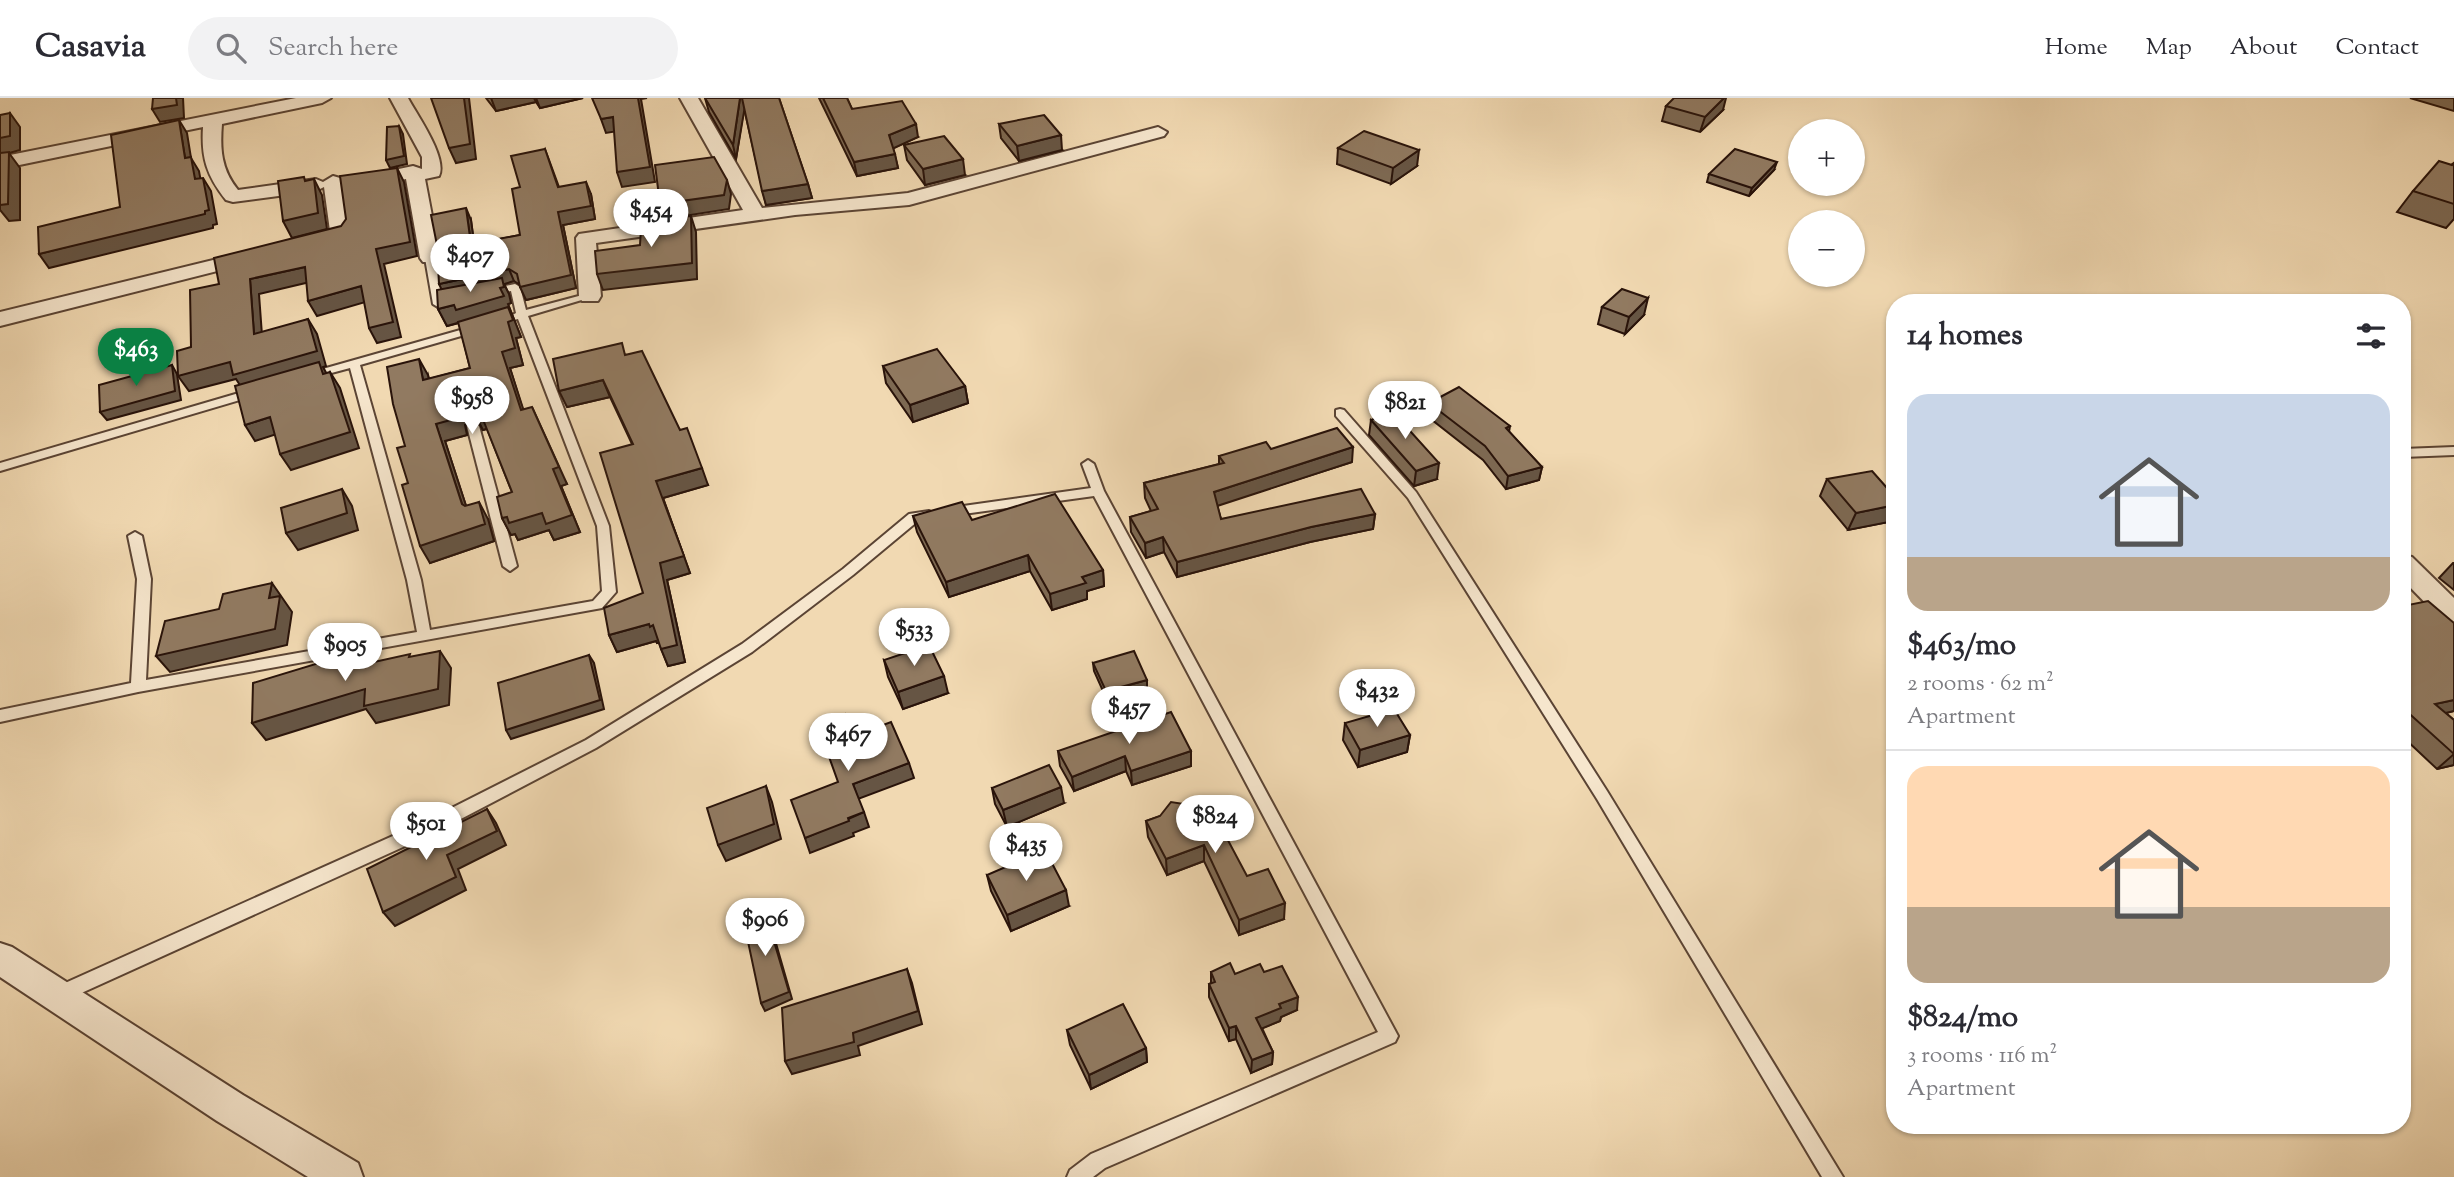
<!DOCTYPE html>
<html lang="en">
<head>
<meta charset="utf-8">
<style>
	:root { --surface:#fff; --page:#f2f2f3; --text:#2b2b33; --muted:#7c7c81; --line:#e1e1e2; --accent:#0b8043 }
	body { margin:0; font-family:"Sorts Mill Goudy",serif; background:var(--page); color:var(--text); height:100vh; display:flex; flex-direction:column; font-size:26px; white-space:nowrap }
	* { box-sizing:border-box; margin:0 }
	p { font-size:23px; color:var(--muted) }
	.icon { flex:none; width:38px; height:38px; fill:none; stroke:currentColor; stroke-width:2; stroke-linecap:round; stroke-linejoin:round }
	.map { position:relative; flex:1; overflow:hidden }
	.details { position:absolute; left:1886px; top:196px; width:525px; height:840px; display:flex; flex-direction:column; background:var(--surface); border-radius:28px; box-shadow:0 2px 5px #0004 }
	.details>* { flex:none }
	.fabs { position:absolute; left:1788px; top:21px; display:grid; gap:14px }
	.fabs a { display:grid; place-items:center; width:77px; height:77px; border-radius:50%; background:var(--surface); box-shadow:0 2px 5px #0004; font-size:35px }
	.price { position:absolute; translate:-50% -60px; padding:0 16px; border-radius:24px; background:#fff; color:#222; font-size:23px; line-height:46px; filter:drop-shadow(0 2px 4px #0008) }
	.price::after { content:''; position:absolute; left:50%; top:42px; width:21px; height:16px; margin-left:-10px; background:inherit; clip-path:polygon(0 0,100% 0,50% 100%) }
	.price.active { background:var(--accent); color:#fff }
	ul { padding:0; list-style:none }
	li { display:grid; align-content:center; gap:14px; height:371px; padding:0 21px }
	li+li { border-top:2px solid var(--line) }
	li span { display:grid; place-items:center; height:217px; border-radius:21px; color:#555 }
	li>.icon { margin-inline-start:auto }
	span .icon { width:126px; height:126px; fill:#fffc; stroke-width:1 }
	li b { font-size:30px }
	h2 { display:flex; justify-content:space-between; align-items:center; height:84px; padding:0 21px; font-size:30px }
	header { display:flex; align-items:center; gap:42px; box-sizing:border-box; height:98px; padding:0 35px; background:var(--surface); border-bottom:2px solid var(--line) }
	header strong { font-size:33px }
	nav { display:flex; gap:38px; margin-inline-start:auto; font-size:24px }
	.search { width:490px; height:63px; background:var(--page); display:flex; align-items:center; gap:18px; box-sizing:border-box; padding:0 24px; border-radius:38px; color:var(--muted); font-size:26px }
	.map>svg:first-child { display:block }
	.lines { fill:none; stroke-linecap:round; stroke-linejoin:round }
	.lane-casing { stroke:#5b4434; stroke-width:4 }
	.street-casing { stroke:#5b4434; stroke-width:4 }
	.lane { fill:#f6e6cd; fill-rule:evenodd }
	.street { fill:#f6e6cd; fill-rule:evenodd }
	.wall { fill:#7d6953; stroke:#29130a; stroke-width:2 }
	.shaded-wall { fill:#654; stroke:#29130a; stroke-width:2 }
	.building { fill:#917a61; stroke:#29130a; stroke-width:2 }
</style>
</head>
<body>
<header>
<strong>Casavia</strong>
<div class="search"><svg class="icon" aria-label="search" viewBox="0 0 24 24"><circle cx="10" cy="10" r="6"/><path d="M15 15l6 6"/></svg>Search here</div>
<nav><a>Home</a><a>Map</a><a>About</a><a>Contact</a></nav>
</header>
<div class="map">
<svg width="2454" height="1079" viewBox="0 0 2454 1079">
	<rect width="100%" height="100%" fill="#f1d9b2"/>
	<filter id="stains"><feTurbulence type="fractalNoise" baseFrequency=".00286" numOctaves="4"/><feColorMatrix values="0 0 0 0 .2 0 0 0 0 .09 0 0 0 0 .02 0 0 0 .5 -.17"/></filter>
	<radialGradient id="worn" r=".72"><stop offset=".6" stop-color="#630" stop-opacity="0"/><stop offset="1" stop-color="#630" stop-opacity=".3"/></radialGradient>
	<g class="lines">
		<defs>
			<g id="lane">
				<polygon points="430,157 435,160 443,202 454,200 459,203 458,205 438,209 433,206 425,160"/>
				<polygon points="515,186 520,189 526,212 590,195 595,198 528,218 609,428 616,494 602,510 138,594 0,624 0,612 131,585 137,481 128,438 135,434 142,438 151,481 146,582 417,534 407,482 350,270 309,281 303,278 305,276 478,227 482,228 482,232 360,267 421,482 430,532 593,503 602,493 597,428 518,221 514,222 509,219 516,215 511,193 491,197 486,194 487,192"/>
				<polygon points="256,290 262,294 260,296 0,373 0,365"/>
				<polygon points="1340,311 1344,312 1416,394 1607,693 1843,1079 1822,1079 1597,701 1408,400 1336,318 1336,312"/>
				<polygon points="473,324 479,328 517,468 510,473 503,468 467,328"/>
				<polygon points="2454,349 2454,357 2403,359 2403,351"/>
				<polygon points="1088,362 1094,366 1104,393 1398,938 1395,944 1105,1070 1093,1079 1067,1079 1070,1072 1091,1056 1378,934 1094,398 949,418 943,414 949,410 1091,390 1082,366"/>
				<polygon points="929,413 935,417 934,420 918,423 853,477 752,554 596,650 436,734 66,902 60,904 54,902 51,896 54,890 424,724 586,642 742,546 843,471 909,416"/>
			</g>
			<g id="street">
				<path d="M296,0H331L322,5L222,26C220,51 221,71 238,92L316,81L323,84L333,78L340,80L351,136L348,140L314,149L307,147L304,143L307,139L330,133L324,89L316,93L233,104L226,102C207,78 201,60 203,29L0,71V59Z"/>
				<path d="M390,0H408C417,17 448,60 439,78L425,81L440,160L437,164H423L420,160L406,81L363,90L353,84L356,80L413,68L422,71V59Z"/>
				<polygon points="680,0 698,0 762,110 908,95 1158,29 1167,34 1164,38 909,107 795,117 596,145 601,198 598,203 582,203 579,198 576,140 579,136 743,112"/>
				<polygon points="250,153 257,155 260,159 257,163 0,228 0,214"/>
				<polygon points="2403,457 2412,459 2454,500 2454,527 2444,524 2403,482"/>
				<polygon points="0,845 12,849 243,997 358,1065 363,1079 308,1079 217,1023 0,879"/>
			</g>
		</defs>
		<use href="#lane" class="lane-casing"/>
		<use href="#street" class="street-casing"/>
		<use href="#lane" class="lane"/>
		<use href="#street" class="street"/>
	</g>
	<g class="wall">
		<polygon points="486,0 583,0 540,10 536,4 496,13"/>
		<polygon points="705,0 779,0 808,86 812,100 766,107 744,10 736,61 709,14"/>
		<polygon points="819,0 847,0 852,11 918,39 893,50 898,70 857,78"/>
		<polygon points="2410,0 2454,0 2454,13"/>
		<polygon points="1666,8 1723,12 1700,34 1662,23"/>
		<polygon points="999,26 1062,52 1019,63 1001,40"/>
		<polygon points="904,47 965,77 925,87 907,62"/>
		<polygon points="1338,50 1417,68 1391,86 1337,66"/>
		<polygon points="545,51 559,89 591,96 595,121 563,127 576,190 526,202 520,187 514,183 504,186 509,196 511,205 508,206 521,239 516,240 523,267 510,270 523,312 567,386 561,388 580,434 554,442 549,432 518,442 515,436 511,437 502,420 512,394 487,331 483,332 479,325 472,322 465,327 467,337 445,343 466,408 488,421 494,443 430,465 408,385 405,348 428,277 429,281 470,270 459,225 447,228 438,211 441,191 471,122 474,146 520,137 520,89"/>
		<polygon points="2454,65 2454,121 2446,130 2397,114 2413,93"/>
		<polygon points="1774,72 1749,98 1707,84 1709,76"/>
		<polygon points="1602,209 1644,217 1625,236 1598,226"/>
		<polygon points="626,257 708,387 663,400 690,475 667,482 685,564 668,568 659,545 657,545 656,543 617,554 609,537 643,495 632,346 610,299 567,309"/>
		<polygon points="883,268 965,288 968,305 913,324 886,285"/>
		<polygon points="1429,305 1510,328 1509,334 1542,369 1539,382 1506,391 1483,362 1427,318"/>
		<polygon points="1371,322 1437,381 1414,388 1369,337"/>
		<polygon points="1271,351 1352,364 1217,407 1221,421 1375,416 1373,431 1310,444 1177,479 1164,454 1146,460 1131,434 1130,419 1151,413 1145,400 1144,385 1219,366 1219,358"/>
		<polygon points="1827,381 1895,399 1895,419 1894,423 1848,432 1820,398"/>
		<polygon points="913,418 972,422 1103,472 1104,488 1087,493 1087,501 1052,512 1030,473 949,499 917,434"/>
		<polygon points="2453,465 2454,465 2454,492 2439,480"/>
		<polygon points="2403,508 2454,525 2454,613 2446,615 2454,622 2454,667 2437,671 2403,639"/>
		<polygon points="884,562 948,595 903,611 888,579"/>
		<polygon points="1093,565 1147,590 1107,602 1094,573"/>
		<polygon points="1345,625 1410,637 1407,654 1358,669 1343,642"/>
		<polygon points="1058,653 1191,653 1191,668 1132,687 1126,673 1074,693 1060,668"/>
		<polygon points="992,690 1064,705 1007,729 995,706"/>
		<polygon points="1160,718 1247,778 1284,821 1239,837 1204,763 1167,777 1148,739 1146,723"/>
		<polygon points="987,777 1069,808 1011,833 991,793"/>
		<polygon points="1211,874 1235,876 1264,874 1297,912 1281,919 1280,923 1262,930 1273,954 1272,966 1251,975 1236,941 1229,943 1209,899 1209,886 1211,885"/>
		<polygon points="1067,932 1146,950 1147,964 1091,991 1070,947"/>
	</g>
	<g class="shaded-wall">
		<polygon points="176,0 183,0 184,20 160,24 152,11"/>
		<polygon points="464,0 469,0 476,61 456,65 449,50"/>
		<polygon points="491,0 534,0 536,4 496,13"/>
		<polygon points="536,0 583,0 540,10"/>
		<polygon points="638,0 647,0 641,1 655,84 622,89 617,74"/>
		<polygon points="740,0 743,0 745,8 736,61 733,47"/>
		<polygon points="1724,0 1726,0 1723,12 1700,34 1705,19"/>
		<polygon points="10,15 20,29 20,52 9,55 20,70 20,122 9,123 0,112 0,40"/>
		<polygon points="613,19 618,33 606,35 601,21"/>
		<polygon points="179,22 187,35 191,60 199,73 203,95 195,81 185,60"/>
		<polygon points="916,26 918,39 892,51 889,37"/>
		<polygon points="399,28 403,36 407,66 390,70 386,62"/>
		<polygon points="1061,37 1062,52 1019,63 1017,48"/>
		<polygon points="1419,52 1417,68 1391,86 1393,70"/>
		<polygon points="895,56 898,70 857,78 854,64"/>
		<polygon points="963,61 965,77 925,87 923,71"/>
		<polygon points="1777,64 1774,72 1749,98 1752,90"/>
		<polygon points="397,70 404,84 417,158 384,166 401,239 377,245 369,230 376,151"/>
		<polygon points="203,80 211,93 217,126 213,127 213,130 49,170 39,156 205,113"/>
		<polygon points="314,81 322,97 327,131 292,140 283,123"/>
		<polygon points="727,82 731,96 729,111 665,121 660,106"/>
		<polygon points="586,84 591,96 595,121 563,127 576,190 526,202 520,189 558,114"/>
		<polygon points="808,86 812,100 766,107 762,93"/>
		<polygon points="466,110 471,122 476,159 471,146"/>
		<polygon points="691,118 696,134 697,181 603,192 597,176"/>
		<polygon points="305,169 314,183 259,196 263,251 254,236 250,181"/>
		<polygon points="509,171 514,183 504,186 509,196 511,205 508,206 521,239 516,240 523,267 510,270 529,329 461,224 447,228 438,211 454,207 504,198 445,199 439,186"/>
		<polygon points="361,188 369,203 317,218 308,203"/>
		<polygon points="1648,200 1644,217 1625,236 1629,219"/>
		<polygon points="308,221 317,236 326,268 323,269 329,280 243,292 236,281 189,293 178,278"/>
		<polygon points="419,261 428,277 432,299 423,282"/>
		<polygon points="172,267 177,276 181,302 107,322 100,314"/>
		<polygon points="330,274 340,290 359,350 291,372 280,356"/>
		<polygon points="603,282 610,299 567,309 559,293"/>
		<polygon points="965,288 968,305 913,324 910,307"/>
		<polygon points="463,305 472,322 465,327 467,337 445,343 471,423 462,406 436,326"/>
		<polygon points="532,309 567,386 561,388 580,434 554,442 549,432 518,442 515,436 511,437 502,420 553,371"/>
		<polygon points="480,314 489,330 483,332 474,315"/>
		<polygon points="270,319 280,335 255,343 245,327"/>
		<polygon points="1353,349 1352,364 1214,409 1214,394"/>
		<polygon points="1439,365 1437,381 1414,388 1416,373"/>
		<polygon points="1542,369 1539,382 1506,391 1508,378"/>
		<polygon points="702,370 708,387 663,400 690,475 667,482 685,564 668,568 661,551 660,465 656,383"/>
		<polygon points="342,391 352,408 358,432 298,452 286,435"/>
		<polygon points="479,404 488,421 494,443 430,465 420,448"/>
		<polygon points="1895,407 1895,419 1894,423 1848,432 1856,415"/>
		<polygon points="1375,416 1373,431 1310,444 1177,479 1177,464 1311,429"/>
		<polygon points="1163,439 1164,454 1146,460 1145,445"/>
		<polygon points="1028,457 1030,473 949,499 946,484"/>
		<polygon points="1103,472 1104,488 1087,493 1087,501 1052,512 1050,496 1082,479"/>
		<polygon points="272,485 292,514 287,547 170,574 156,558 269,500"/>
		<polygon points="649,526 653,527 661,544 657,545 656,543 617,554 609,537"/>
		<polygon points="440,553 451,570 449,607 376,625 366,611 266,642 252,625"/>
		<polygon points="355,554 367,571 356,568"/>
		<polygon points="589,557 594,565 604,611 511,641 506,632"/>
		<polygon points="944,578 948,595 903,611 898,594"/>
		<polygon points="1147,582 1147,590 1107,602 1106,593"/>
		<polygon points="2454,602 2454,613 2420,621 2435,606"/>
		<polygon points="1410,637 1407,654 1358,669 1360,652"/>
		<polygon points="1191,653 1191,668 1132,687 1131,673"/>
		<polygon points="2454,656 2454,667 2437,671"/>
		<polygon points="1125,658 1126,673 1074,693 1072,679"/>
		<polygon points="909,665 914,680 858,701 853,686"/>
		<polygon points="766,688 772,704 781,741 726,763 718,747"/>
		<polygon points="1061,689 1064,705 1007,729 1003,712"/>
		<polygon points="487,711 496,725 506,747 458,771 466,792 395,828 383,814 447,757"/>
		<polygon points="864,714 869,729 853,735 854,738 810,755 805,740"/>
		<polygon points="1204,747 1204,763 1167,777 1166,761"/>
		<polygon points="1066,792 1069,808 1011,833 1007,817"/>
		<polygon points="1285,805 1284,821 1239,837 1239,822"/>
		<polygon points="765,813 769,821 792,901 765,913 761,905"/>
		<polygon points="907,871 912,885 922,926 858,948 860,957 792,976 785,963 853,935"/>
		<polygon points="1298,899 1297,912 1281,919 1280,923 1256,933 1256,920 1279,906"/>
		<polygon points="1236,928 1236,941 1229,943 1229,930"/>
		<polygon points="1146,950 1147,964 1091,991 1089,977"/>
		<polygon points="1273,954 1272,966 1251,975 1252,962"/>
	</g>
	<g class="building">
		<polygon points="153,0 176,0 177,7 152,11"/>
		<polygon points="431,0 464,0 470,46 449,50"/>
		<polygon points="592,0 638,0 650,69 617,74 613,19 601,21"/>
		<polygon points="705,0 740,0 733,47"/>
		<polygon points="742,0 779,0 808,86 762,93"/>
		<polygon points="823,0 847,0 852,11 902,3 916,26 889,37 895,56 854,64"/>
		<polygon points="1674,0 1724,0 1705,19 1666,8"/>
		<polygon points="10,15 10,38 0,40 0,17"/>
		<polygon points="1044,17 1061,37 1017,48 999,26"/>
		<polygon points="179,22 185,60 191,59 195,81 203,80 209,112 205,113 205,116 39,156 38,129 120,109 111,37"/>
		<polygon points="399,28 404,58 386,62 387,29"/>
		<polygon points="1364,33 1419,52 1393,70 1338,50"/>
		<polygon points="944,38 963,61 923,71 904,47"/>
		<polygon points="545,51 558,89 586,84 591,108 558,114 571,177 520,189 517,176 509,171 439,186 437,147 431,117 466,110 471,146 520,137 512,91 520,89 511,58"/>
		<polygon points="1735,51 1777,64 1752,90 1709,76"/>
		<polygon points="9,54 8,106 0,107 0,55"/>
		<polygon points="714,59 727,82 724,97 660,106 655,67"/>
		<polygon points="2439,63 2452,67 2454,65 2454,106 2413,93"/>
		<polygon points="397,70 410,144 376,151 393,224 369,230 361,188 308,203 305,169 250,181 254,236 308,221 317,253 233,277 230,264 178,278 177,253 191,249 190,192 219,186 214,160 341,128 346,121 340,78"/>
		<polygon points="304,79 305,83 314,81 318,115 283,123 278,83"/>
		<polygon points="691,118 692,165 597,176 595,153 640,147 641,131 663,128 662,122"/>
		<polygon points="502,180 504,189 500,190 504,198 456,212 454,207 438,211 437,192"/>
		<polygon points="1622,191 1648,200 1629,219 1602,209"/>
		<polygon points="508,209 513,222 508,224 515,250 502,254 521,312 532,309 559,369 553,371 572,417 546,426 542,415 509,425 507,419 502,420 497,399 512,394 480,314 474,315 472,309 463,305 456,310 458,320 436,326 462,406 465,408 479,404 485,426 420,448 402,387 408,385 397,350 405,348 393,306 387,269 419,261 423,282 470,270 458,224"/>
		<polygon points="622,245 625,257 642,253 680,332 687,330 702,370 656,383 684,458 660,465 677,547 661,551 653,527 650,529 649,526 609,537 604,510 643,495 600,355 633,346 603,282 559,293 553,261"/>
		<polygon points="937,251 965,288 910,307 883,268"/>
		<polygon points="319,264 323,276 330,274 350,334 280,356 270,319 245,327 235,288"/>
		<polygon points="172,267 175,293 100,314 99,287"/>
		<polygon points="1459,289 1510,328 1506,330 1542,369 1508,378 1485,348 1429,305"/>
		<polygon points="1392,313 1439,365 1416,373 1371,322"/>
		<polygon points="1337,330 1353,349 1214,394 1221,421 1361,391 1375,416 1311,429 1177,464 1163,439 1145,445 1130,419 1158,411 1144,385 1224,365 1219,358 1266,344 1271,351"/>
		<polygon points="1872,373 1895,399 1895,407 1856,415 1827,381"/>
		<polygon points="342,391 347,415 286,435 281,410"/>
		<polygon points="1055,396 1103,472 1082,479 1086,485 1050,496 1028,457 946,484 913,418 962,404 972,422"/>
		<polygon points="272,485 269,500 280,498 275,531 156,558 165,523 219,511 223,496"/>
		<polygon points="2428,503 2454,525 2454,602 2435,606 2454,622 2454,656 2403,610 2403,508"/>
		<polygon points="929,547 944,578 898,594 884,562"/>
		<polygon points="440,553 438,591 364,608 365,591 252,625 253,585 355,554 356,568 410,556 409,559"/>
		<polygon points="1134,553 1147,582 1106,593 1093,565"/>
		<polygon points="589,557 600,602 506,632 498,585"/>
		<polygon points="1394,611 1410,637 1360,652 1345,625"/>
		<polygon points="1171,614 1191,653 1131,673 1125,658 1072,679 1058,653"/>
		<polygon points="845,616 854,638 891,624 909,665 853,686 864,714 848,720 849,723 805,740 791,702 838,684 817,625"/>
		<polygon points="1049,667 1061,689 1003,712 992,690"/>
		<polygon points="766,688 774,726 718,747 707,710"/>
		<polygon points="1206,701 1247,778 1268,771 1285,805 1239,822 1204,747 1166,761 1146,723 1160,718 1171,704 1190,707"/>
		<polygon points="487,711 497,733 447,757 456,779 383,814 367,771"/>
		<polygon points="1045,752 1066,792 1007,817 987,777"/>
		<polygon points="765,813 789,894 761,905 743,820"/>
		<polygon points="1230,865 1235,876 1260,866 1264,874 1282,868 1298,899 1279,906 1281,910 1256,920 1273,954 1252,962 1236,928 1229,930 1209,886 1215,884 1211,874"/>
		<polygon points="907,871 918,913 853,935 854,944 785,963 782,910"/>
		<polygon points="1123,906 1146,950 1089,977 1067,932"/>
	</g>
	<rect width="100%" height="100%" filter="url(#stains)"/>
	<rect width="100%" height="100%" fill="url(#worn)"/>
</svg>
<div class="fabs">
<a>+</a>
<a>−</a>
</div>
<b class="price" style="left:651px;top:151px">$454</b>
<b class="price" style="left:470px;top:196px">$407</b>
<b class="price active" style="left:136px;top:290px">$463</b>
<b class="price" style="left:472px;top:338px">$958</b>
<b class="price" style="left:1405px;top:343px">$821</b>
<b class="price" style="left:914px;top:570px">$533</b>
<b class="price" style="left:345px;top:585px">$905</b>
<b class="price" style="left:1377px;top:631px">$432</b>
<b class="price" style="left:1129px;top:648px">$457</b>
<b class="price" style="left:848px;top:675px">$467</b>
<b class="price" style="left:1215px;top:757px">$824</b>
<b class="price" style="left:426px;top:764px">$501</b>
<b class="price" style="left:1026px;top:785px">$435</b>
<b class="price" style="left:765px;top:860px">$906</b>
<section class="details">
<h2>14 homes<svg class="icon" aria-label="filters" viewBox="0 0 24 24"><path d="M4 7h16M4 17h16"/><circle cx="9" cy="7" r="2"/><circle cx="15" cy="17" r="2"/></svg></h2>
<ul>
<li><span style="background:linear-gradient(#c9d6e8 75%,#b9a48a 0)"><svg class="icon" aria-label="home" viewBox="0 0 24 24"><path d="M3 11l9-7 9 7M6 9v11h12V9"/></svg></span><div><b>$463/mo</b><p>2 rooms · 62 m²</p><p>Apartment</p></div></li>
<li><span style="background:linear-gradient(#ffd9b3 65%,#b9a48a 0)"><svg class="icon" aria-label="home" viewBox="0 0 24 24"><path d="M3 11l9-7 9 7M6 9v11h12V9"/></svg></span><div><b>$824/mo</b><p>3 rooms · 116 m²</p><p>Apartment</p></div></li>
</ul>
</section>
</div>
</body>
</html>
